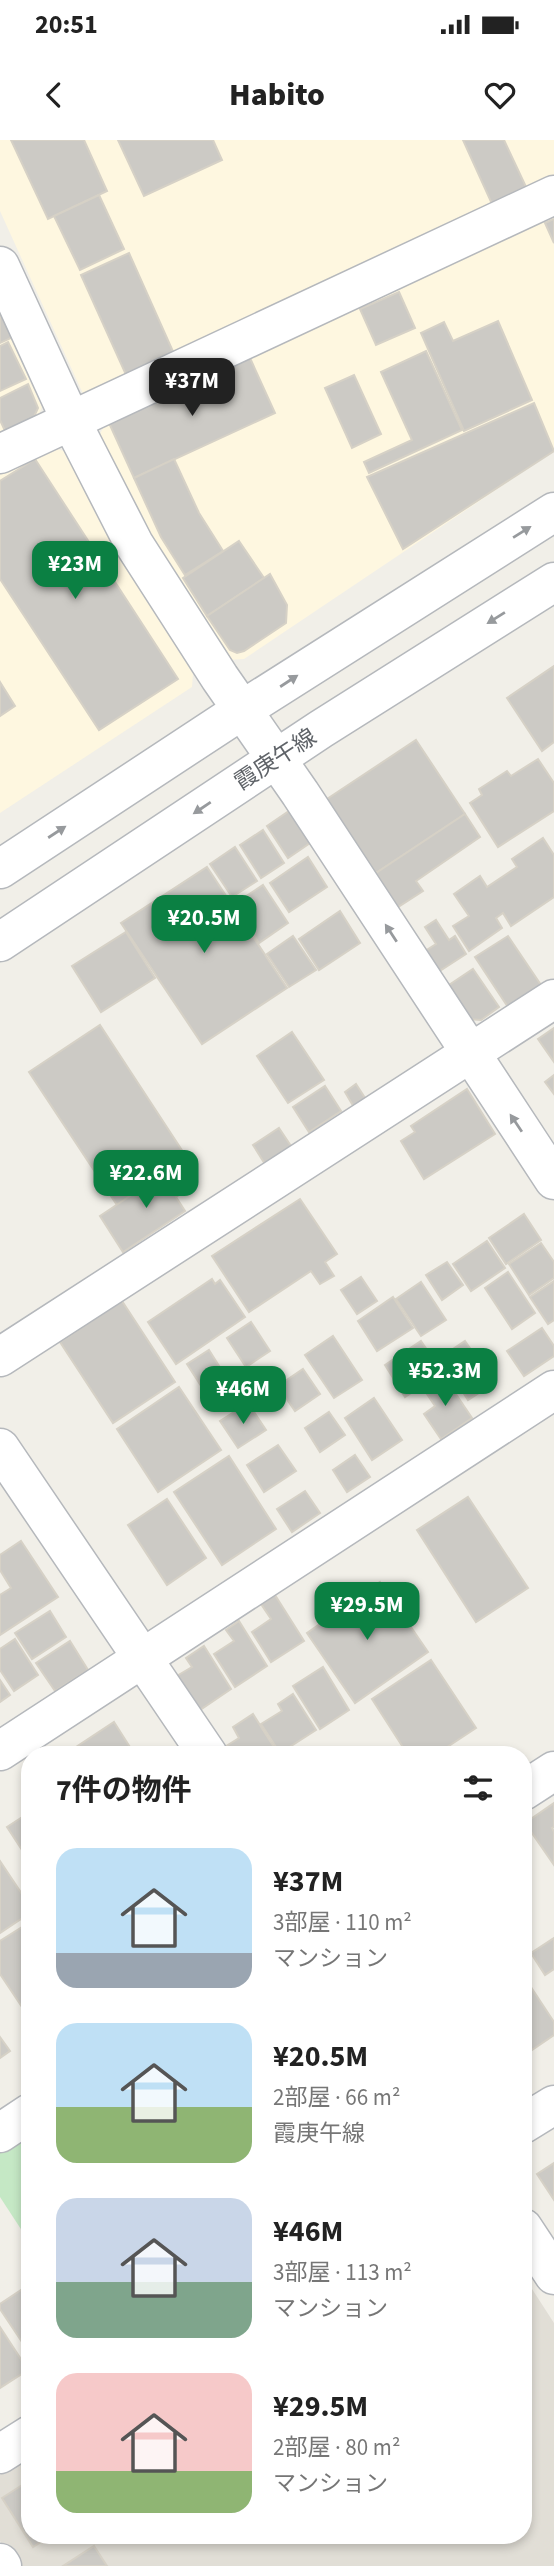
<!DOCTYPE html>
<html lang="ja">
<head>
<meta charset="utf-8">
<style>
	:root { --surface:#fff; --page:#f2f2f2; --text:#222; --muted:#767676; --accent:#0b8043 }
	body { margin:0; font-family:"Source Sans 3","Noto Sans JP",sans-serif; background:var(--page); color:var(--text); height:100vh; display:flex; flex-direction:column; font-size:26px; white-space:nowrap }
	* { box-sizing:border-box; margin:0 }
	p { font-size:23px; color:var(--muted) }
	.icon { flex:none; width:38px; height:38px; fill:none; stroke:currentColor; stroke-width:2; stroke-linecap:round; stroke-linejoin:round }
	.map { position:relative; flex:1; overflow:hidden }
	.side { position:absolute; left:21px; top:1606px; width:511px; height:798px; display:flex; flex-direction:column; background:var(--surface); border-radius:28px; box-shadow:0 4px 10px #0003 }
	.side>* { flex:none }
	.price { position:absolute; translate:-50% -60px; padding:0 16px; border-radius:14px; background:var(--accent); color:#fff; font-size:23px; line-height:46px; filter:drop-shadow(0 2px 4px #0008) }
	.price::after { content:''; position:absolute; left:50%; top:42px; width:21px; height:16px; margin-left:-10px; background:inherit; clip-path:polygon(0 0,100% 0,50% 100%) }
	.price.active { background:#222; color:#fff }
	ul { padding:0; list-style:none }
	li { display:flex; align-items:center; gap:21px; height:175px; padding:0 35px }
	li span { display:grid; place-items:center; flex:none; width:196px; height:140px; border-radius:21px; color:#555 }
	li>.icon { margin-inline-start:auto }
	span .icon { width:84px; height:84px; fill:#fffc; stroke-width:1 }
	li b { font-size:30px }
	h2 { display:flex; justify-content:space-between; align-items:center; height:84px; padding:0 35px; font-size:30px }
	.status { display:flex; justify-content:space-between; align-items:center; height:49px; padding:0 35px; background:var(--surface); direction:ltr }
	.status svg { height:19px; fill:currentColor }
	header { display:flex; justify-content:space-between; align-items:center; height:91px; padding:0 35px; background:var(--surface); font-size:32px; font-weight:800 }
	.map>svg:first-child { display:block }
	.commercial { fill:#fef7e0 }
	.education { fill:#e1ded6 }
	.green { fill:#c5e8c5 }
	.building { fill:#cccac5; stroke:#d6d1c6; stroke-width:2 }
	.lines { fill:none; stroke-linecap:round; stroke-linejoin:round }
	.minor-casing { stroke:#b5b8bc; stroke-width:41 }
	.minor { stroke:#fff; stroke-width:38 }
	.oneway { fill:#979a9d }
	.labels { text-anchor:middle; stroke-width:7; stroke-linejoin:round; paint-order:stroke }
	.street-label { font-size:23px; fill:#5f6368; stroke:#fff }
</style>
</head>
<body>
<div class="status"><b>20:51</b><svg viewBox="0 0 49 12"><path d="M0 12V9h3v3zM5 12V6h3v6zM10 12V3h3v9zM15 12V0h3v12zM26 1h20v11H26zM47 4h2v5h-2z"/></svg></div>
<header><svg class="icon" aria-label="back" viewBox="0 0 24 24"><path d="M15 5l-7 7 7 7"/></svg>Habito<svg class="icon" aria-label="heart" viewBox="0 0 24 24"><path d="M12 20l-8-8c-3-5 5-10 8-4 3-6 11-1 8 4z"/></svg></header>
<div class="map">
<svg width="554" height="2426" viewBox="0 0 554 2426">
	<rect width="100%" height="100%" fill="#f1efe8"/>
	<g class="commercial">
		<polygon points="0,0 554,0 554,46 84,256 0,71"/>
		<polygon points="554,73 554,311 244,519 229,520 145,401 96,302 106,282"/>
		<polygon points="0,175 42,267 35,284 0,300"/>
		<polygon points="49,307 64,311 115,406 193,534 192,547 0,673 0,329"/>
	</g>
	<polygon class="education" points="523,2135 554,2183 554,2426 16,2426 0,2401 0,2335 30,2317 30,2396 523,2396"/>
	<polygon class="green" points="30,1987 30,2103 0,2057 0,2007"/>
	<g class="building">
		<polygon points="11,0 84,0 107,51 48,79"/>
		<polygon points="118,0 213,0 222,20 144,56"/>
		<polygon points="463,0 504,0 527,49 492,64"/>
		<polygon points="99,55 124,109 80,130 54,76"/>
		<polygon points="554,79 554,103 545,83"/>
		<polygon points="129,113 175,216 127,237 81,135"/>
		<polygon points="399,152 415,188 376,205 360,169"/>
		<polygon points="2,173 13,197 0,203 0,174"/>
		<polygon points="498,181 532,260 464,291 421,193 444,182 453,201"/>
		<polygon points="8,202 26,239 0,251 0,206"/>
		<polygon points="426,211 462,290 369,333 364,322 412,300 381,232"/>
		<polygon points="250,218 275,273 134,338 109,283"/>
		<polygon points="354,235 381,294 352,308 325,248"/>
		<polygon points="28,244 38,268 32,281 6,293 0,280 0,258"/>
		<polygon points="534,263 554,311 403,409 367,337"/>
		<polygon points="35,319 178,539 99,590 0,439 0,341"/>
		<polygon points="174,319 199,373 223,411 185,435 161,397 134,338"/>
		<polygon points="239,401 264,438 207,476 183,438"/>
		<polygon points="270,434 287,465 286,483 244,511 237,513 230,510 207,476"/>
		<polygon points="554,526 554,602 542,611 507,558"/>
		<polygon points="0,542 15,566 0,576"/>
		<polygon points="416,600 465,674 376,733 327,659"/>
		<polygon points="538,619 554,643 554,671 498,707 470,663 482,655 479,649 507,631 511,636"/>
		<polygon points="292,669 313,701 288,718 267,686"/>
		<polygon points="465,674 480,697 416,741 423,751 398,767 376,733"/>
		<polygon points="263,690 284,723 261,738 240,705"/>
		<polygon points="543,698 554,715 554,757 511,786 503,773 496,778 502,788 469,811 453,786 469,776 454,754 480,736 487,747 517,727 512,719"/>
		<polygon points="235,707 257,741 232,757 210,724"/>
		<polygon points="308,717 327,747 289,772 270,743"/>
		<polygon points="207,727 287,848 202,904 121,783"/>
		<polygon points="263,745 288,783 259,803 234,764"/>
		<polygon points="340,771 360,803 319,830 299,799"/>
		<polygon points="436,780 449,800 455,796 466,814 438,832 425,811 436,804 425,787"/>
		<polygon points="126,792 155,838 101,872 72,826"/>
		<polygon points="293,796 316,830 289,847 267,814"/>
		<polygon points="508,796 541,845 508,867 475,817"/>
		<polygon points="473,829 499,867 481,880 467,879 446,847"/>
		<polygon points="100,885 187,1018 117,1065 29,932"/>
		<polygon points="554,888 554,922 538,899"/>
		<polygon points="292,892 324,940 288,963 257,916"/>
		<polygon points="554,935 554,954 545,942"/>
		<polygon points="356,944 367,961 355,969 345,952"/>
		<polygon points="325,946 341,971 309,992 293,967"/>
		<polygon points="467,949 495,994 424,1039 401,1001 415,992 411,986"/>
		<polygon points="279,988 291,1006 265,1024 253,1005"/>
		<polygon points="175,1026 189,1048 176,1057 185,1071 123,1112 100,1076"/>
		<polygon points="300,1059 337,1114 325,1122 334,1136 320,1144 311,1131 249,1172 212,1116"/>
		<polygon points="524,1074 541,1100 506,1124 489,1098"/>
		<polygon points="487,1101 505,1128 471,1151 453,1124"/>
		<polygon points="541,1103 554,1122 554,1138 529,1155 509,1124"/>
		<polygon points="447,1122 463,1145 442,1160 426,1135"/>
		<polygon points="508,1132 535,1173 512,1189 485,1148"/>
		<polygon points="361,1137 377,1161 357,1174 341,1150"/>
		<polygon points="212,1139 215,1144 220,1140 245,1177 176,1224 148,1182"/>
		<polygon points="554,1141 554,1180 548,1184 530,1157"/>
		<polygon points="421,1142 446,1180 421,1196 396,1159"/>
		<polygon points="393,1157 413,1188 377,1211 358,1181"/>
		<polygon points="122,1161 175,1242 113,1283 60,1202"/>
		<polygon points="251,1182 270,1211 246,1227 227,1198"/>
		<polygon points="542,1188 554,1206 554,1216 524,1236 507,1211"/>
		<polygon points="333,1196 362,1240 334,1258 305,1215"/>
		<polygon points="421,1201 442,1232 405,1257 385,1225"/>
		<polygon points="465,1201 494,1243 468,1260 441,1217"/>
		<polygon points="209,1210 226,1237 205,1252 187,1224"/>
		<polygon points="303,1229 320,1254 295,1271 278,1246"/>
		<polygon points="443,1235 472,1278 441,1299 424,1274 435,1266 423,1248"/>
		<polygon points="179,1247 221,1310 158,1352 117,1289"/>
		<polygon points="374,1258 402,1300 372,1320 345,1278"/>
		<polygon points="248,1263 266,1290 238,1308 220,1281"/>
		<polygon points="329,1272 345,1295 320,1312 305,1288"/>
		<polygon points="278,1305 296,1331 264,1352 247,1325"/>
		<polygon points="355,1315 370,1337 347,1352 333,1330"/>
		<polygon points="229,1316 276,1389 222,1425 174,1352"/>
		<polygon points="305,1351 320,1373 292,1392 277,1369"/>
		<polygon points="468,1357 528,1448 476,1482 417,1390"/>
		<polygon points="167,1359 206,1418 167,1445 128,1385"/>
		<polygon points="21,1401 58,1457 0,1495 0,1455 11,1448 0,1430 0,1415"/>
		<polygon points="380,1442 428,1512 355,1563 307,1493"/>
		<polygon points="275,1455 304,1501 271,1522 252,1492 271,1479 261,1464"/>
		<polygon points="50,1471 66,1497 32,1519 15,1493"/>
		<polygon points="239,1481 267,1526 235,1547 214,1514 234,1501 226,1490"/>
		<polygon points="15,1499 38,1535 14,1551 0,1530 0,1509"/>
		<polygon points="70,1501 88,1530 55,1551 36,1523"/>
		<polygon points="204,1506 231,1549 197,1572 175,1537 192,1527 186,1518"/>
		<polygon points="431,1520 476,1588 435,1615 408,1615 372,1559"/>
		<polygon points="323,1527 349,1570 320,1589 293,1546"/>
		<polygon points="0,1540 10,1555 0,1562"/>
		<polygon points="293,1554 316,1590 280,1613 261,1584 282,1571 278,1564"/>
		<polygon points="253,1574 279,1615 228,1615 223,1608 239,1598 233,1587"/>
		<polygon points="114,1582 135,1615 64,1615"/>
		<polygon points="554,1663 554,1687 552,1688 554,1692 554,1725 525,1683"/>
		<polygon points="30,1672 30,1713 26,1716 7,1687"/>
		<polygon points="0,1721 30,1766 30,1773 0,1793"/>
		<polygon points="30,1782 30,1879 0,1834 0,1801"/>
		<polygon points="554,1798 554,1829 545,1835 531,1813"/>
		<polygon points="523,1835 554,1882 554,1895 523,1916"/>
		<polygon points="0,1897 10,1911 0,1918"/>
		<polygon points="554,2023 554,2060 537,2034"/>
		<polygon points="30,2144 30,2214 0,2169 0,2164"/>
		<polygon points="0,2187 28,2230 0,2248"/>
		<polygon points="30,2340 30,2396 50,2396 33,2407 2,2358"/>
		<polygon points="94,2406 107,2426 63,2426"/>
	</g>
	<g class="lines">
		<defs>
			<g id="minor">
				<polyline points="0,126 71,281 134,404 220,538 300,653 554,1040"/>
				<polyline points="0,314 554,55"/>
				<polyline points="0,729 242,570 554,372"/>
				<polyline points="0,802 321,589 554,442"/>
				<polyline points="0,1217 554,859"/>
				<polyline points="0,1308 208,1615"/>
				<polyline points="0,1611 554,1250"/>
				<polyline points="523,1651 554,1631"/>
				<polyline points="523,1984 554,1965"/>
				<polyline points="0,1993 30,1973"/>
				<polyline points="523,2088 554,2135"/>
				<polyline points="0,2314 30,2295"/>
				<polyline points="0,2423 2,2426"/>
			</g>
		</defs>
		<use href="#minor" class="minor-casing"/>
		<use href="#minor" class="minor"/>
	</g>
	<defs><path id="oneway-solid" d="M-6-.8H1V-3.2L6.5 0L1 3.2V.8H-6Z" transform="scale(1.75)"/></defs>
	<g class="oneway">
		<use href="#oneway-solid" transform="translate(522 392) rotate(-32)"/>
		<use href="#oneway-solid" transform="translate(496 478) rotate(148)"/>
		<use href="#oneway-solid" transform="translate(289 541) rotate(-33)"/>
		<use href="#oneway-solid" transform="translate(202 668) rotate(146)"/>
		<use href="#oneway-solid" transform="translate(57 692) rotate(-33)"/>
		<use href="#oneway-solid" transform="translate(391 793) rotate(-123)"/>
		<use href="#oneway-solid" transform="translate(516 983) rotate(-124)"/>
	</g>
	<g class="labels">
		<g class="street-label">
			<text transform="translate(275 619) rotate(-33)" y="8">霞庚午線</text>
		</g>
	</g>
</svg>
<b class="price active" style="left:192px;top:278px">¥37M</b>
<b class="price" style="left:75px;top:461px">¥23M</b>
<b class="price" style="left:204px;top:815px">¥20.5M</b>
<b class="price" style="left:146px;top:1070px">¥22.6M</b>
<b class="price" style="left:445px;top:1268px">¥52.3M</b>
<b class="price" style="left:243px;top:1286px">¥46M</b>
<b class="price" style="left:367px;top:1502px">¥29.5M</b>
<section class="side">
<h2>7件の物件<svg class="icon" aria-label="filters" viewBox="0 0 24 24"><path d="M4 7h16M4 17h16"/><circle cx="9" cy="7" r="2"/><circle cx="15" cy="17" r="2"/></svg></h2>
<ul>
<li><span style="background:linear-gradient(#bfe0f5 75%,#9aa5b1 0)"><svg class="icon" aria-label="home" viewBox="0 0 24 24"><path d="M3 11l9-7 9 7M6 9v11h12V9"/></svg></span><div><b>¥37M</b><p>3部屋 · 110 m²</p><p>マンション</p></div></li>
<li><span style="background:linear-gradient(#bfe0f5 60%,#8fb573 0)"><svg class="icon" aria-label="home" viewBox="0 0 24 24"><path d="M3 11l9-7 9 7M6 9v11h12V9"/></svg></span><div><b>¥20.5M</b><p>2部屋 · 66 m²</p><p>霞庚午線</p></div></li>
<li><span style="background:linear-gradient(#c9d6e8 60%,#7fa58c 0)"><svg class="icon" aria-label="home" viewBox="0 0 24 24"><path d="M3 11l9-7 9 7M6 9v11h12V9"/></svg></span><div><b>¥46M</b><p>3部屋 · 113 m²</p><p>マンション</p></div></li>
<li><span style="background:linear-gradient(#f6c9c9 70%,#8fb573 0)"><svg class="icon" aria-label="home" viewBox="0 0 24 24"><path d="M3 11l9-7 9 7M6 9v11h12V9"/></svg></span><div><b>¥29.5M</b><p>2部屋 · 80 m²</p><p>マンション</p></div></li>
</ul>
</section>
</div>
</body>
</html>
